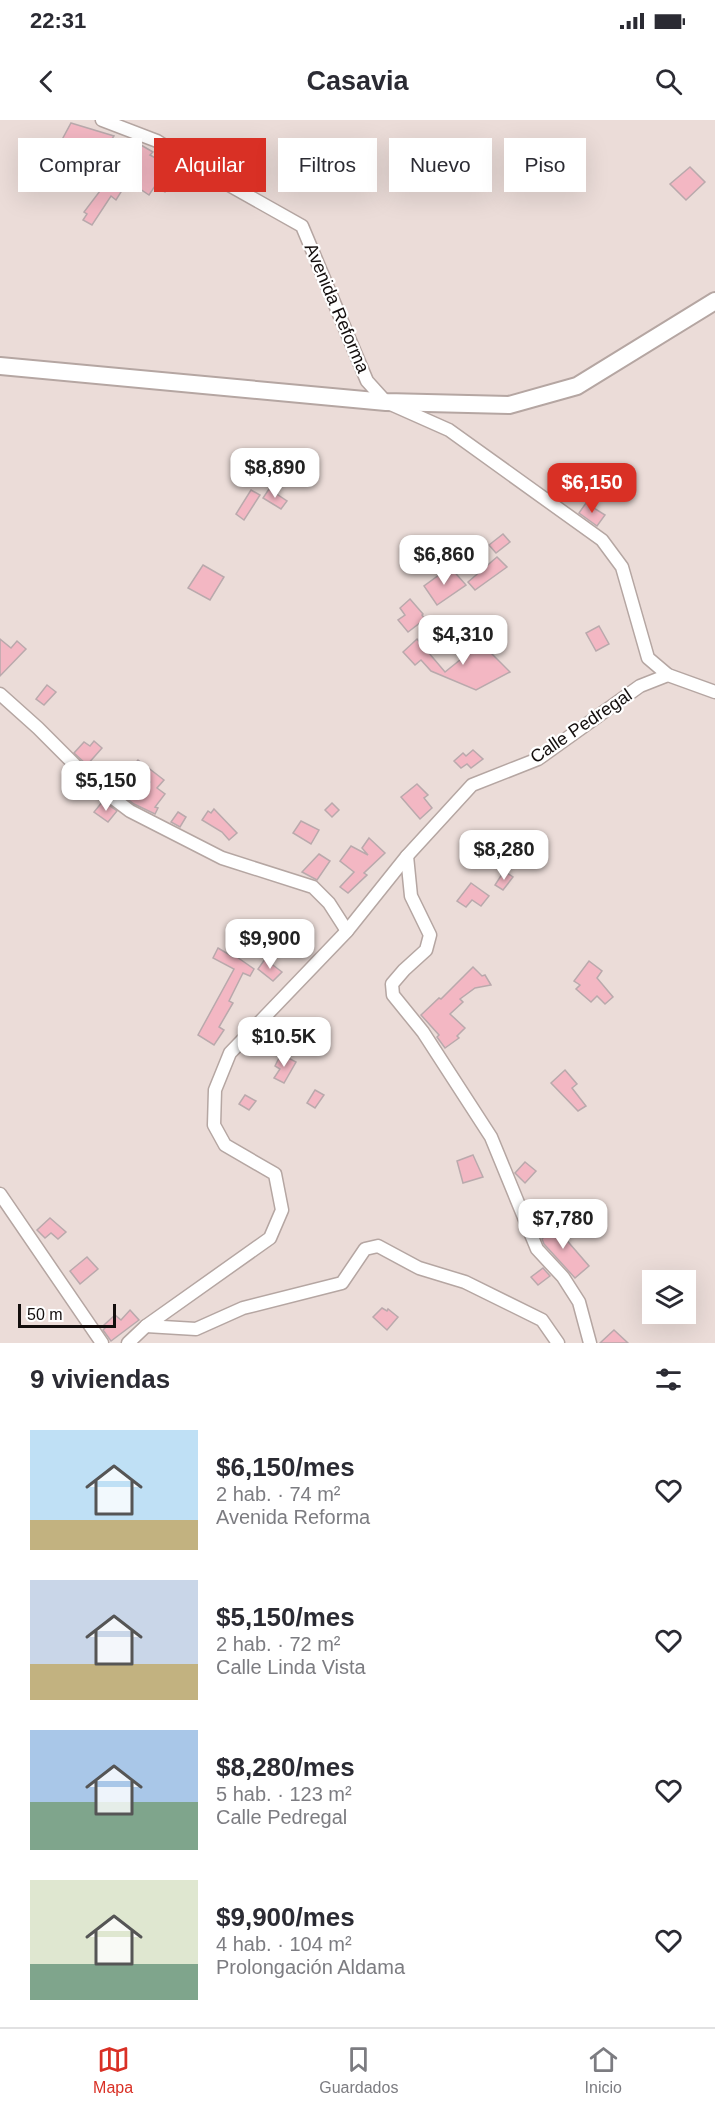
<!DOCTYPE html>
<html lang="es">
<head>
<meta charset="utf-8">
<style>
	:root { --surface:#fff; --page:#f7f7f7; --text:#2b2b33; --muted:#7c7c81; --line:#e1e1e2; --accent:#d93025 }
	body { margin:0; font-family:Arial,sans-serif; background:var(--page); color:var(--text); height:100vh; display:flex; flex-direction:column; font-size:22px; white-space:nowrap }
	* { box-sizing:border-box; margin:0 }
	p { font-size:20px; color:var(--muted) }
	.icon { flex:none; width:33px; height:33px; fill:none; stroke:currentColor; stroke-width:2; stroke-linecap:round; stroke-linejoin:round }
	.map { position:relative; height:1223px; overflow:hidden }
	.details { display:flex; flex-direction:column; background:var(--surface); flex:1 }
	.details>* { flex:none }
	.hud { position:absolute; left:18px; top:18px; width:680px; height:54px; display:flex; gap:12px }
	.fabs { position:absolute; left:642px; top:1150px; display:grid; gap:12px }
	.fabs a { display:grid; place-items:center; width:54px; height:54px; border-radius:0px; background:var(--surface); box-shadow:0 6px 24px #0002; font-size:30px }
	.scale { position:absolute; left:18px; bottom:15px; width:98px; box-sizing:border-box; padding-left:6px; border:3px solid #130e0d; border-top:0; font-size:16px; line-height:21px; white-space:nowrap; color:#130e0d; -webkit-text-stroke:4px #fff; paint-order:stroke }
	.price { position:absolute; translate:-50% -51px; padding:0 14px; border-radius:12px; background:#fff; color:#222; font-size:20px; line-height:39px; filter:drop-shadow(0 2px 3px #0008) }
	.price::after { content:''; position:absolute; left:50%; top:36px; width:18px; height:14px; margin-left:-9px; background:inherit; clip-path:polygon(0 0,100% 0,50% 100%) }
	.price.selected { background:var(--accent); color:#fff }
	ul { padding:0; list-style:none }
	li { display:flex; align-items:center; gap:18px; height:150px; padding:0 30px }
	li span { display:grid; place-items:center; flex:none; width:168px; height:120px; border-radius:0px; color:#555 }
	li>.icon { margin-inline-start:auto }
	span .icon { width:72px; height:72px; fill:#fffc; stroke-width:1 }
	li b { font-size:26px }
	h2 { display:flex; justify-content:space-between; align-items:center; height:72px; padding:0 30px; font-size:26px }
	.tag { padding:0 21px; border-radius:0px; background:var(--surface); box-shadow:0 6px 24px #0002; font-size:21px; line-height:54px }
	.tag.selected { background:var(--accent); color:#fff }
	.status { display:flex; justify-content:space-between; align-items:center; height:42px; padding:0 30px; background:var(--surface); direction:ltr }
	.status svg { height:16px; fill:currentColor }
	header { display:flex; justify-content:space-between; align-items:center; height:78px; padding:0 30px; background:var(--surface); font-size:27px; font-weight:700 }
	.dock { display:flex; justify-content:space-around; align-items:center; height:84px; border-top:2px solid var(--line); background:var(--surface); font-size:16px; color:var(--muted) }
	.dock a { display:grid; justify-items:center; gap:3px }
	.dock .selected { color:var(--accent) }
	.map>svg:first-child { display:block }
	.building { fill:#f3b7c3; stroke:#b9a9ac; stroke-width:1.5 }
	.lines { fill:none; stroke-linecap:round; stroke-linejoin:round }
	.minor-casing { stroke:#b5a6a2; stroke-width:15 }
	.secondary-casing { stroke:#b5a6a2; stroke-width:20 }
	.minor { stroke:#fff; stroke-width:12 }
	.secondary { stroke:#fff; stroke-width:16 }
	.labels { text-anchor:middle; stroke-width:4.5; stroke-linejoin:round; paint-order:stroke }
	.street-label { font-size:18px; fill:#130e0d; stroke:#fff }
</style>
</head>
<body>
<div class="status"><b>22:31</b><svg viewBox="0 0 49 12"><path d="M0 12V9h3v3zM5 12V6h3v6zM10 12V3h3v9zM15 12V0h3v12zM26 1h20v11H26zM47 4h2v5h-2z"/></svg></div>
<header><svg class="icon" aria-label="back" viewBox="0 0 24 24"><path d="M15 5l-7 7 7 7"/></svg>Casavia<svg class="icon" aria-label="search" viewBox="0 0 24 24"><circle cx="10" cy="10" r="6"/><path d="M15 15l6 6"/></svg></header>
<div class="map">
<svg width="715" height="1223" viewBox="0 0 715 1223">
	<rect width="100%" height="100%" fill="#ebdcd8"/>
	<g class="building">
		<polygon points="71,3 114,16 97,41 57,29"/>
		<polygon points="134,21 153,32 150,35 179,51 165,72 155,66 149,75 134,65 132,67 126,64 116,80 111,76 92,105 83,100 87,94 84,92 106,63 109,65 125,42 121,39"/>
		<polygon points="690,47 705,62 686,80 670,64"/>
		<polygon points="269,369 287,381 281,389 263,378"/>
		<polygon points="251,370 260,375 244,400 236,394"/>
		<polygon points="586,383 605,395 597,406 579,393"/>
		<polygon points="503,414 510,422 496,433 489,425"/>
		<polygon points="497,437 507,447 475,470 468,462"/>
		<polygon points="203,445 224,457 210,480 188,468"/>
		<polygon points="450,447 466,465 437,485 424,466"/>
		<polygon points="410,479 423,494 422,495 425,499 408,512 398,500 405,495 400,488"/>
		<polygon points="599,506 609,524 596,531 586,513"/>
		<polygon points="0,519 11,528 17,521 26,529 0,556"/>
		<polygon points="417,519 445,552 481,523 510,552 476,570 431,551 421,540 415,545 403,532"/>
		<polygon points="47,565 56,572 44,585 36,579"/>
		<polygon points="94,621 102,628 87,645 74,633 84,622 90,626"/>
		<polygon points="473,630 483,639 471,648 467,644 461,648 454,641 463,633 466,636"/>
		<polygon points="138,640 164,660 157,668 165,674 155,687 158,688 155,694 134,684 104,661 112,649 123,656 117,664 137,677 150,662 132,647"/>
		<polygon points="417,664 428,675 424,678 432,688 420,699 401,677"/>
		<polygon points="103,681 117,691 108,702 94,692"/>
		<polygon points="332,683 339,690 332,697 325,690"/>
		<polygon points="214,689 237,713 229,720 222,712 202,700 208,691 211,693"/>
		<polygon points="178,692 186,697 180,707 171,702"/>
		<polygon points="301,701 319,710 311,724 293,713"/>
		<polygon points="369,718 385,733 364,753 367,755 348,773 340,767 354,752 340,741 351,726 368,735 362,728"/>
		<polygon points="319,734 330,741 317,760 302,752"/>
		<polygon points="504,751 513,757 503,770 495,765"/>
		<polygon points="471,763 489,776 481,786 472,780 466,787 457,781"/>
		<polygon points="218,828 233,837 234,835 254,849 250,856 243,853 229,881 233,883 219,907 224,910 214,925 198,915 234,849 213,838"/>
		<polygon points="265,839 282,852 273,861 258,849"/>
		<polygon points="589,841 602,851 597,858 613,877 605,884 597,876 591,882 576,869 580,865 574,861"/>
		<polygon points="473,847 482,856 485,855 491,865 475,868 460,879 463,882 450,894 465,908 457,916 459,918 445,928 437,917 439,915 421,895 439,878 441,879"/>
		<polygon points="281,934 296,942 284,963 274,958 280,949 275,946"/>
		<polygon points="565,950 577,964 572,968 586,986 578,991 551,963"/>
		<polygon points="315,970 324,975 315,988 307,983"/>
		<polygon points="245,975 256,981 249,990 239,984"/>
		<polygon points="473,1035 483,1057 463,1063 457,1041"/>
		<polygon points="525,1042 536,1051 525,1063 515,1053"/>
		<polygon points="50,1098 66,1112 58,1119 51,1113 45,1118 37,1110"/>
		<polygon points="552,1099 559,1107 557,1109 589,1146 575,1158 544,1124 542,1119 549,1112 543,1105"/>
		<polygon points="87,1137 98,1149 80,1164 70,1151"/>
		<polygon points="543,1148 550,1156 538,1165 531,1157"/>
		<polygon points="382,1188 387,1191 388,1189 398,1197 387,1210 373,1197"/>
		<polygon points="130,1190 139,1200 111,1221 103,1210 105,1208 104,1205 115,1195 121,1200"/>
		<polygon points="614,1210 628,1223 600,1223"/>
	</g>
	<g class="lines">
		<defs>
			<g id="minor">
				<polyline points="102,0 157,21 206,52 302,106 367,261 386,282 449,310 602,420 622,447 648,538 668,555 715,572"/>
				<polyline points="0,574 38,608 93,663 130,691 222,738 313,767 329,783 347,811"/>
				<polyline points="407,736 411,776 430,815 426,830 404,850 392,864 393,875 423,912 491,1017 537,1129 563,1157 579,1182 590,1223"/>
				<polyline points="0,1074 102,1223"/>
				<polyline points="146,1206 196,1209 243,1188 342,1163 365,1129 378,1126 419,1148 465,1162 542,1200 558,1223"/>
				<polyline points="128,1223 146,1206 270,1118 282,1090 275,1054 225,1025 214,1005 215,970 230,933 347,811 407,736 472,665 538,639 640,566 668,555"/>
			</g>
			<polyline id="secondary" points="0,246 386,282 509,285 577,266 715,181"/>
		</defs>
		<use href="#minor" class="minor-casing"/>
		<use href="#secondary" class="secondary-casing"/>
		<use href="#minor" class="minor"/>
		<use href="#secondary" class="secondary"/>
	</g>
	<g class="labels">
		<g class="street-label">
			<text transform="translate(337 188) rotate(67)" y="6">Avenida Reforma</text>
			<text transform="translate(581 606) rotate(-34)" y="6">Calle Pedregal</text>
		</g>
	</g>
</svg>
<div class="fabs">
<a><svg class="icon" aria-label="layers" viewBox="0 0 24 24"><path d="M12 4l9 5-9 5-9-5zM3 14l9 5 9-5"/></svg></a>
</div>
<div class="scale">50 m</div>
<b class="price" style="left:275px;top:379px">$8,890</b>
<b class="price selected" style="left:592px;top:394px">$6,150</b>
<b class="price" style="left:444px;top:466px">$6,860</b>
<b class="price" style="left:463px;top:546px">$4,310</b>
<b class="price" style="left:106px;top:692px">$5,150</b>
<b class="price" style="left:504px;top:761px">$8,280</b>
<b class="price" style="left:270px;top:850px">$9,900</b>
<b class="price" style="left:284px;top:948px">$10.5K</b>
<b class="price" style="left:563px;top:1130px">$7,780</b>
<div class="hud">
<a class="tag">Comprar</a>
<a class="tag selected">Alquilar</a>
<a class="tag">Filtros</a>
<a class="tag">Nuevo</a>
<a class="tag">Piso</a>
</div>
</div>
<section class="details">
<h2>9 viviendas<svg class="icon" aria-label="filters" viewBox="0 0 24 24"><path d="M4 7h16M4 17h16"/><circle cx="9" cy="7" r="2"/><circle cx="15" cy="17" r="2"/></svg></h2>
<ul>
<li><span style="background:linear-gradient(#bfe0f5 75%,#c2b280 0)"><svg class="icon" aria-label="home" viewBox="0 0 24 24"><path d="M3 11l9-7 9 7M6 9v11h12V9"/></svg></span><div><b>$6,150/mes</b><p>2 hab. · 74 m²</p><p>Avenida Reforma</p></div><svg class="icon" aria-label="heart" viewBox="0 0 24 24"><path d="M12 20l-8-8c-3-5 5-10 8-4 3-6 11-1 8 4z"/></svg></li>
<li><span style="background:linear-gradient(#c9d6e8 70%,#c2b280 0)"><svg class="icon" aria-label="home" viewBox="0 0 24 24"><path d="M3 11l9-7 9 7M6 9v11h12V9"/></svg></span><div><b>$5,150/mes</b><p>2 hab. · 72 m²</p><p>Calle Linda Vista</p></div><svg class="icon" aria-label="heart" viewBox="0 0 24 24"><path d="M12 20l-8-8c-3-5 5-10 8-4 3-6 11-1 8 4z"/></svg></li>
<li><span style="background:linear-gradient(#a9c7e8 60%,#7fa58c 0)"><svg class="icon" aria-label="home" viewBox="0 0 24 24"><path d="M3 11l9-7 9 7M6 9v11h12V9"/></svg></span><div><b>$8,280/mes</b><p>5 hab. · 123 m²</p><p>Calle Pedregal</p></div><svg class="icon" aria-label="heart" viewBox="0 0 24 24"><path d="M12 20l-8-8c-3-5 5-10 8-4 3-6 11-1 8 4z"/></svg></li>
<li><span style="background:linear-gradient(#dfe7d0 70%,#7fa58c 0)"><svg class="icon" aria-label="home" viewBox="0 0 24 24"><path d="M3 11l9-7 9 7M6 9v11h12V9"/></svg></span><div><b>$9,900/mes</b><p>4 hab. · 104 m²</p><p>Prolongación Aldama</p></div><svg class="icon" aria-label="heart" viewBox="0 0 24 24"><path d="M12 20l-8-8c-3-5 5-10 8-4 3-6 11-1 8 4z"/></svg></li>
</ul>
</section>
<nav class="dock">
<a class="selected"><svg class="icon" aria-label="map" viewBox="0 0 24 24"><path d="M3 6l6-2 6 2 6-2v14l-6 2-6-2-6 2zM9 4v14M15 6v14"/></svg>Mapa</a>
<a><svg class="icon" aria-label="saved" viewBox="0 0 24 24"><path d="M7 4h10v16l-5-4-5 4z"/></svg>Guardados</a>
<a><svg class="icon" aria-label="home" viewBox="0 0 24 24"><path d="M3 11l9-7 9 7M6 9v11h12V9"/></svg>Inicio</a>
</nav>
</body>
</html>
